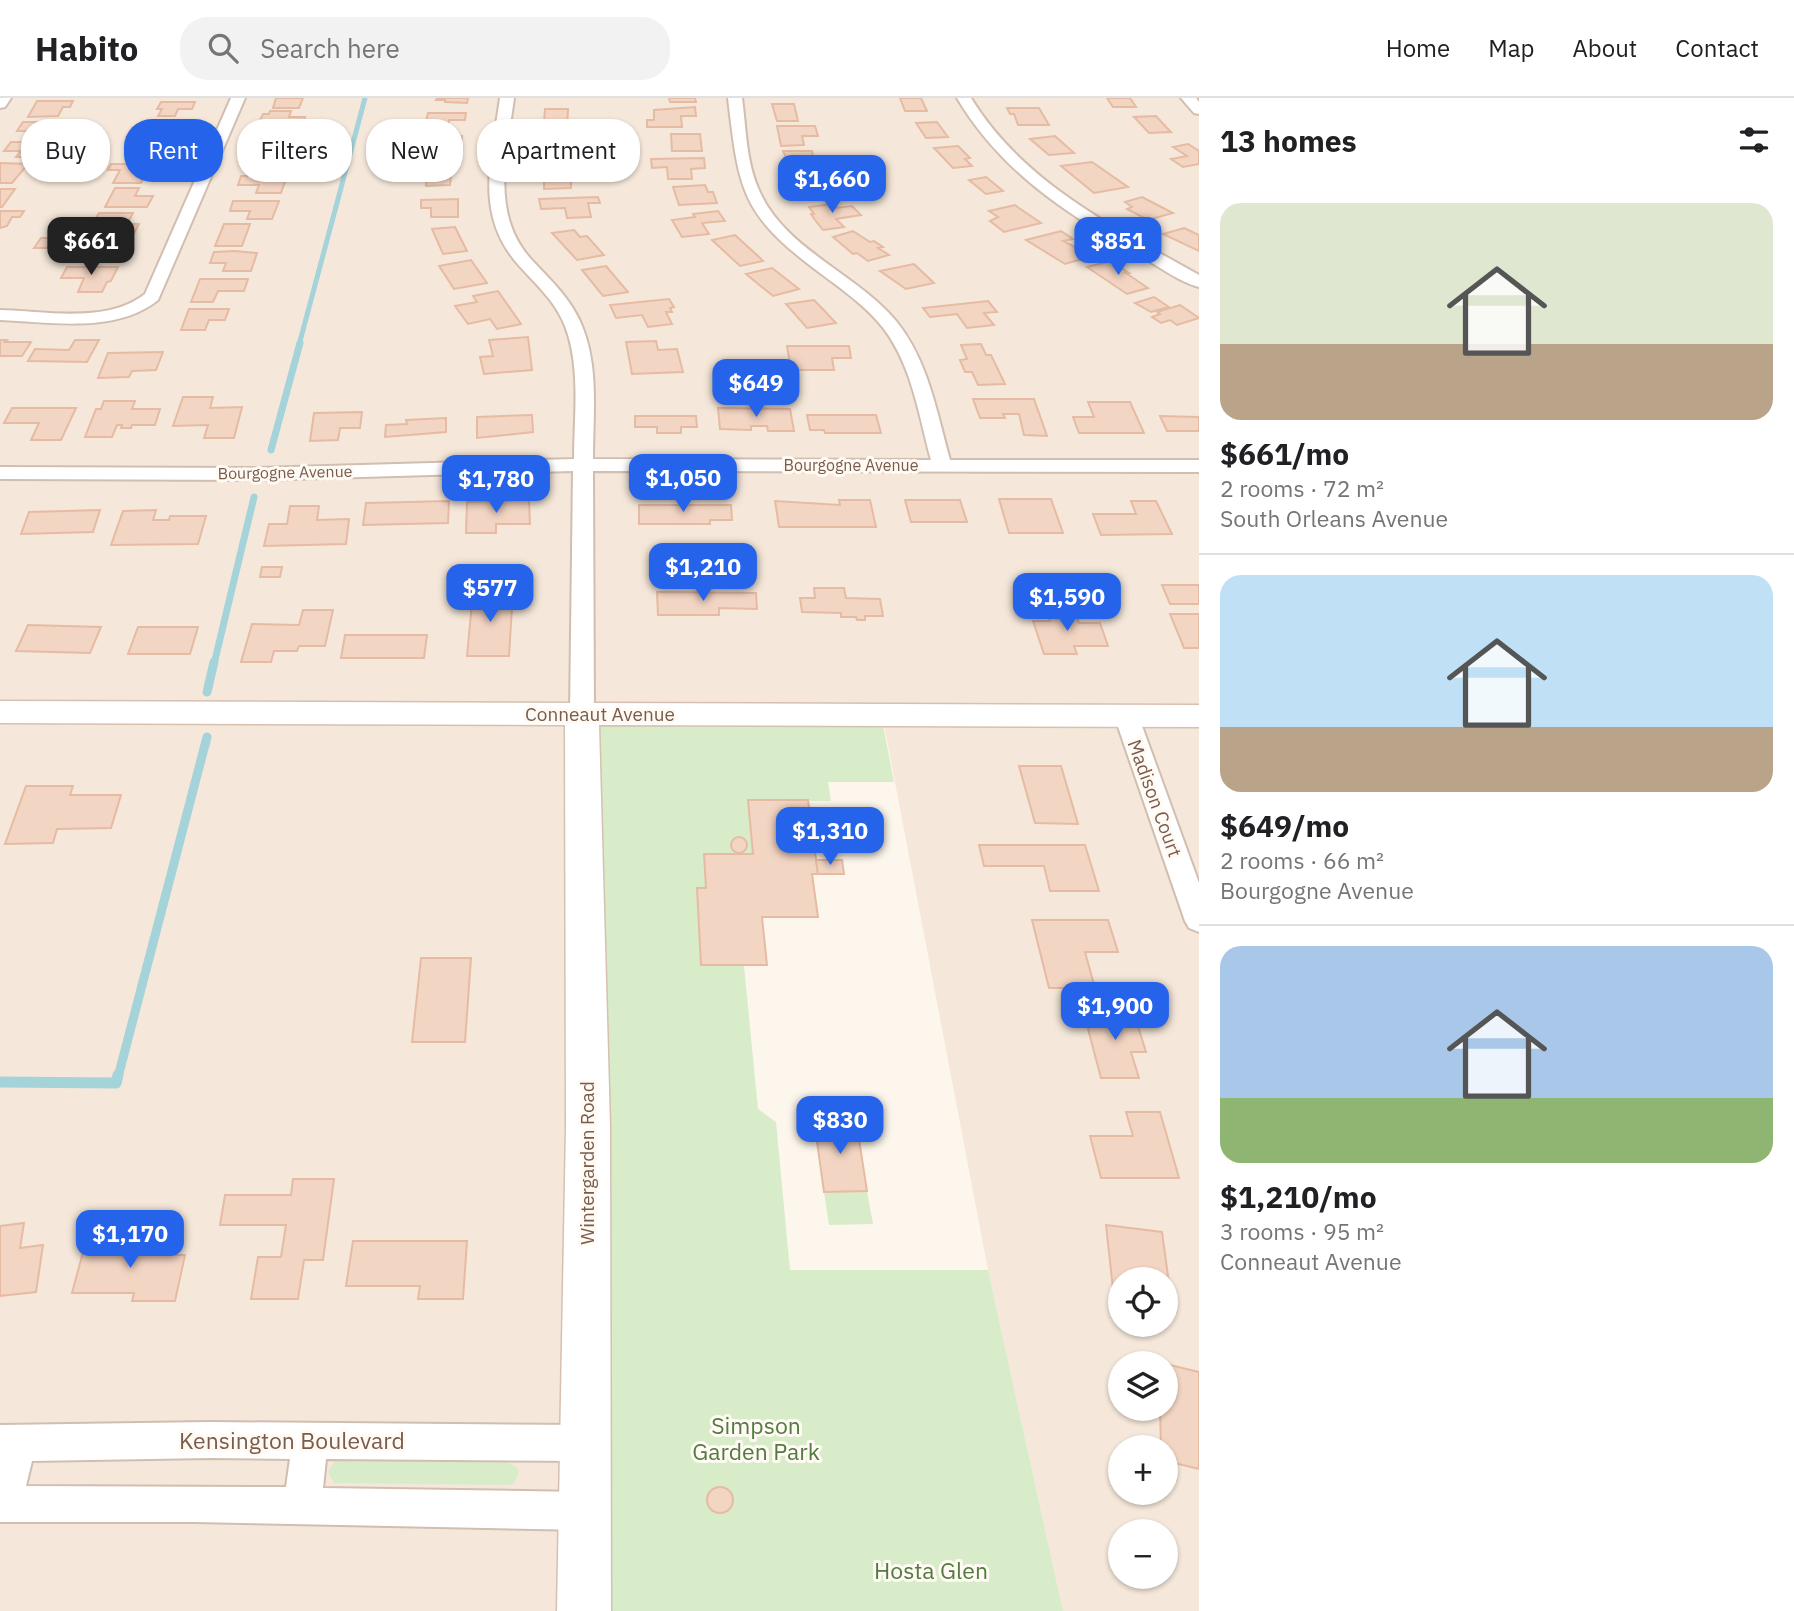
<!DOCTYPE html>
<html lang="en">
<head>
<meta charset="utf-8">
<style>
	:root { --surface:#fff; --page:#f2f2f2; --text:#202124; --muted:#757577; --line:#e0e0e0; --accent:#2563eb }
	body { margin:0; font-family:"IBM Plex Sans",sans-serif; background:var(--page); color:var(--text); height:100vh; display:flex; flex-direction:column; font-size:26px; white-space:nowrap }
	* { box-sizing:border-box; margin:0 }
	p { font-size:23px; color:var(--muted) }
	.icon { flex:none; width:38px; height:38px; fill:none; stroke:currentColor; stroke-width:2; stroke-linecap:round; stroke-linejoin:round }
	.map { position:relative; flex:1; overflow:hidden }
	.sheet { display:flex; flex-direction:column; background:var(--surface); width:595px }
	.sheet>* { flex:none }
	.guide { position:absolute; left:21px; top:21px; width:665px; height:63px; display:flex; gap:14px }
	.fabs { position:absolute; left:1108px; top:1169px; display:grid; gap:14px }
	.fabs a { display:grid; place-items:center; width:70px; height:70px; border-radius:50%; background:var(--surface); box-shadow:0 2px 5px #0004; font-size:35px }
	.price { position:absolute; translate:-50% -60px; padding:0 16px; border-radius:14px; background:var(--accent); color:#fff; font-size:23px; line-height:46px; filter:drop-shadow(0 2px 4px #0008) }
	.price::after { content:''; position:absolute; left:50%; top:42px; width:21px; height:16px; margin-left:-10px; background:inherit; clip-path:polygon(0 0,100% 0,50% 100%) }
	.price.active { background:#222; color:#fff }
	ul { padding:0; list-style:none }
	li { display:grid; align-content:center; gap:14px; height:371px; padding:0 21px }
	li+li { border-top:2px solid var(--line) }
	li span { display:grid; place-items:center; height:217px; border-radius:21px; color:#555 }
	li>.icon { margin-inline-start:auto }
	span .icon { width:126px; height:126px; fill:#fffc; stroke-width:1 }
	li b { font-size:30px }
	h2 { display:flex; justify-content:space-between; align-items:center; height:84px; padding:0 21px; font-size:30px }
	.pill { padding:0 24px; border-radius:28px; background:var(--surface); box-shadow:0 2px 5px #0004; font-size:24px; line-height:63px }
	.pill.active { background:var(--accent); color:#fff }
	header { display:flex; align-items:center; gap:42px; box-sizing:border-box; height:98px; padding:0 35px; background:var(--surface); border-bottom:2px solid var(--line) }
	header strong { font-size:33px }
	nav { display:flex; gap:38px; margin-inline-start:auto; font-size:24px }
	.search { width:490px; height:63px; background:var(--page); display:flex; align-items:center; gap:18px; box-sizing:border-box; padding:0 24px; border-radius:28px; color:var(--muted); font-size:26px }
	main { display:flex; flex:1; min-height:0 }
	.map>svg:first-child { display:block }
	.residential { fill:#f5e8da; fill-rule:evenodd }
	.green { fill:#d8ecc9 }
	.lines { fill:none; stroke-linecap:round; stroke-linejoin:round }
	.stream-far3 { stroke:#a5d3da; stroke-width:5 }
	.stream-far2 { stroke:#a5d3da; stroke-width:7 }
	.stream-far1 { stroke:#a5d3da; stroke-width:9 }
	.stream { stroke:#a5d3da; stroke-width:11 }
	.building { fill:#f3d5c3; stroke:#e6bba3; stroke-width:2 }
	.street-casing { stroke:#d1beb0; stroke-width:4 }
	.secondary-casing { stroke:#d6c0b0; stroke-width:3 }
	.street { fill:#fff; fill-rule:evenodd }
	.secondary { fill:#fff; fill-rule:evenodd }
	.labels { text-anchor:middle; stroke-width:6; stroke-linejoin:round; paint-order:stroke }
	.far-street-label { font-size:16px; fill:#7a5c4d; stroke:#fffaf3 }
	.street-label { font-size:19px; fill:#7a5c4d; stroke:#fffaf3 }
	.near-park-label { font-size:23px; fill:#537a41; stroke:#fffaf3 }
	.near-street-label { font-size:23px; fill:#7a5c4d; stroke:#fffaf3 }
</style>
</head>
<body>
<header>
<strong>Habito</strong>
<div class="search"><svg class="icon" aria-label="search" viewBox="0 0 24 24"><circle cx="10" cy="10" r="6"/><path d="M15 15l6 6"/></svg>Search here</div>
<nav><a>Home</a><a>Map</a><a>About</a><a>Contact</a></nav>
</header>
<main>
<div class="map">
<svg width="1199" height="1513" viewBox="0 0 1199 1513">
	<rect width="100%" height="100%" fill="#fdf6ec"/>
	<path class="residential" d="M0,0H1199V1513H1063L988,1172L882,616H583V1513H0ZM1120,1181H1166V1227H1120ZM1120,1265H1166V1311H1120ZM1120,1349H1166V1395H1120ZM1120,1433H1166V1479H1120Z"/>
	<g class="green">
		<polygon points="582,616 881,616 894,684 828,684 831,703 808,703 818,776 812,777 818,819 762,819 767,867 744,868 758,1011 776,1024 790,1172 988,1172 1063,1513 584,1513"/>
		<polygon points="867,1093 873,1126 829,1127 824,1094"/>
		<polygon points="335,1362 508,1364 518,1370 518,1378 513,1386 505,1387 334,1385 328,1374"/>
	</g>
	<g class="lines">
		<polyline class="stream-far3" points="299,247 365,0"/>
		<g class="stream-far2">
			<polyline points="271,352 300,245"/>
			<polyline points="214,566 254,399"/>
		</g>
		<g class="stream-far1">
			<polyline points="207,594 214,564"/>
			<polyline points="118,979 207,639"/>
		</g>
		<polyline class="stream" points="0,984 116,985 118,977"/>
	</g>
	<g class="building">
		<polygon points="276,0 303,0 299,10 273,10"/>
		<polygon points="437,0 468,0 467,5 445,4 445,2 436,2"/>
		<polygon points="669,0 695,0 696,4 670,4"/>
		<polygon points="900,0 921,0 927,13 905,13"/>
		<polygon points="1107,0 1130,0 1136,9 1113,9"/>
		<polygon points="37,3 73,3 70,9 63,9 58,18 28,19"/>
		<polygon points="161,4 195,4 192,11 178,11 175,18 158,18 162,11 157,11"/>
		<polygon points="772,6 794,6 798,23 777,23"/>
		<polygon points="695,9 696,18 681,18 682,29 647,29 647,22 654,22 654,12"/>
		<polygon points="1007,10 1039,10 1049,27 1018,27 1014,16 1010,16"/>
		<polygon points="545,11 568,11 567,32 548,32 549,24 544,24"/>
		<polygon points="270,13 291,13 289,19 305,19 302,27 263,30 264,26 258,26 263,16 269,16"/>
		<polygon points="428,15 466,15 465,22 449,22 448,30 410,30 411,23 426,23"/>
		<polygon points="1156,18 1167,30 1171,34 1149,35 1134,19"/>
		<polygon points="23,24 62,24 58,33 65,33 62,39 32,39 36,33 17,33"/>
		<polygon points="150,24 189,24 183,33 162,33 159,39 141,38"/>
		<polygon points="937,24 948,39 926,40 916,25"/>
		<polygon points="777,28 815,28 818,38 802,38 804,47 781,48"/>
		<polygon points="261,35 296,35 291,50 270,50 272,45 257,45"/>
		<polygon points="671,36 700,36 702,53 672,53"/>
		<polygon points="438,38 462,38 459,60 434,60"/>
		<polygon points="1055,38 1074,55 1049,57 1030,41"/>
		<polygon points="541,39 565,39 565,59 540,59 540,54 535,54 536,44 541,44"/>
		<polygon points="11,44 43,44 33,59 16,59 21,53 4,53"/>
		<polygon points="138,45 177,46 169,60 129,60"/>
		<polygon points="1188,46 1199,53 1199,66 1183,69 1171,61 1187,58 1173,49"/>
		<polygon points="958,48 970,60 965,61 972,68 953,70 934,50"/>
		<polygon points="783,53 812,53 813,58 823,59 825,67 815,67 816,73 786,73 785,66 789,66"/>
		<polygon points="251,56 294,56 288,72 266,72 269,65 248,65"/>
		<polygon points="704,60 705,70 691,71 692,81 668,81 667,69 652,70 651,61"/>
		<polygon points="1092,64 1128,89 1094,95 1061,68"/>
		<polygon points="0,65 28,66 12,85 0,85"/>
		<polygon points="111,66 165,66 162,74 147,74 141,85 113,85 120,72 108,72"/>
		<polygon points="539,66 571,66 571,90 544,91 544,74 539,74"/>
		<polygon points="428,68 452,68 450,87 426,88"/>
		<polygon points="241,78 287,78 281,95 256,95 259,87 238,87"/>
		<polygon points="836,78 841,88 816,89 821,101 798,102 789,79"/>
		<polygon points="986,79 1003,93 986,96 969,82"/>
		<polygon points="705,87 708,94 713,94 717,105 679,107 673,89"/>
		<polygon points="115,90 139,90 135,98 153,98 147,109 105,109"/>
		<polygon points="0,91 15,91 2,109 0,109"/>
		<polygon points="598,99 600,105 588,105 591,119 567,120 565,110 541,111 539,101"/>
		<polygon points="1142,99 1173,115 1148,122 1127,111 1132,109 1125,104"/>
		<polygon points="458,101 458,119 431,119 431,110 421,110 421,102"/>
		<polygon points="233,103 279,103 272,121 247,121 250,113 230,113"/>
		<polygon points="832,106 835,110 852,108 861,117 836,121 844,129 823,132 815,122 811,116 814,116 809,109"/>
		<polygon points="1015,107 1019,110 1041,125 1004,134 990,123 998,119 989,113"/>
		<polygon points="0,113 24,113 20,119 12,119 7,128 0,130"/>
		<polygon points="718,113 725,123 702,125 709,136 682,139 672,122 695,119 693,116"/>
		<polygon points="99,115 133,115 127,126 139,126 133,137 86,136"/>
		<polygon points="224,126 250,126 242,148 215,148"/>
		<polygon points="455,129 467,153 443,156 432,131"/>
		<polygon points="1184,130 1199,137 1199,153 1163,136"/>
		<polygon points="574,132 580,139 587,138 604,157 577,162 552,135"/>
		<polygon points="853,133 870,144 874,143 883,149 878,150 889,157 868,163 857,155 853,156 833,139"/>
		<polygon points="1061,133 1073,141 1063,143 1093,158 1065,166 1026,142"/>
		<polygon points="735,137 758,158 763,163 740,168 712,142"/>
		<polygon points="41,140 53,140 47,150 34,150"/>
		<polygon points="84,141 130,141 126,149 115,149 113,153 124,153 119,163 73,163"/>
		<polygon points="235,153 257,155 251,173 223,173 226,165 210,165 214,154"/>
		<polygon points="471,162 487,185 454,191 439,168"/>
		<polygon points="1111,163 1129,175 1126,175 1148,190 1127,196 1087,169"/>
		<polygon points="914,166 934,185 906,191 880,173"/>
		<polygon points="606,168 628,194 603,198 582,172"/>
		<polygon points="67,169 118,169 111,183 107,184 102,194 78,194 84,180 61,180"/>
		<polygon points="772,170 776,173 799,191 773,198 746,176"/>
		<polygon points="200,181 248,181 244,193 218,193 213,204 191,204"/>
		<polygon points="498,193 521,226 497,231 490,221 468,226 455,208 477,204 473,198"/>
		<polygon points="1154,199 1169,209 1151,214 1135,205"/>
		<polygon points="669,201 674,209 670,210 672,214 666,214 672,226 648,229 642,217 616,220 610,207"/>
		<polygon points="814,202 818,206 836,225 807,230 786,206"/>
		<polygon points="988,203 997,214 984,215 994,227 967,230 957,216 930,219 923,210"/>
		<polygon points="1180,207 1199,220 1177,227 1170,222 1161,225 1152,219 1160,216 1157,214"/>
		<polygon points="189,211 229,211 225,222 209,222 205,232 181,232"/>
		<polygon points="528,239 532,272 484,276 480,259 493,258 489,242"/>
		<polygon points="0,242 7,242 5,244 31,244 22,258 0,258"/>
		<polygon points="75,242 99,242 87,264 28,263 35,251 69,252"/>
		<polygon points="656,243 658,252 677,251 683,274 632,276 626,244"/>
		<polygon points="981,246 986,257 991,257 1005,286 978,287 972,274 965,274 960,262 967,261 961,247"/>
		<polygon points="787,248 849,248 851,260 832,260 834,272 791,272"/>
		<polygon points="163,254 156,272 132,273 129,279 98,280 108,255"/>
		<polygon points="183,299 213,299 210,310 242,309 234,340 204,340 208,327 173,328"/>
		<polygon points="973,301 1034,301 1047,338 1024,337 1019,316 1003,316 1005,320 980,320"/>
		<polygon points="104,303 135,303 132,311 160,311 155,327 132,327 131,330 121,330 122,327 117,327 112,339 85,339 96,311 101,311"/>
		<polygon points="1088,304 1130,304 1144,335 1079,335 1073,319 1094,319"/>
		<polygon points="12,310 76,310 61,342 31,342 39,325 4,325"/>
		<polygon points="718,310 790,311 794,333 768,333 767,328 751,328 751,332 720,331"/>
		<polygon points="362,314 360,330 340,330 338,342 310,343 314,315"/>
		<polygon points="532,317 533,334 477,340 477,319"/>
		<polygon points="807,317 876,317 881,335 825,335 824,332 810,332"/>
		<polygon points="635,318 696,318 697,329 681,329 681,335 657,335 657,329 635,329"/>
		<polygon points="1160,318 1199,319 1199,333 1167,333"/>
		<polygon points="446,320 446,334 385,339 386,327 407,326 406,322"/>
		<polygon points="999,401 1051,401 1063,435 1009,435"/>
		<polygon points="529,402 530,426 496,426 496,435 466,435 467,404"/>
		<polygon points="839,402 870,402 876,429 779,429 775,403 840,407"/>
		<polygon points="905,402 960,402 967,424 911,424"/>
		<polygon points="449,403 448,425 363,427 366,405"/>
		<polygon points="1131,403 1156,403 1172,436 1101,437 1093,416 1136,416"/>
		<polygon points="639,407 731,407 732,422 710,422 710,426 639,426"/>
		<polygon points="290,408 319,408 317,422 349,421 346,446 264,448 269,426 287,426"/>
		<polygon points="100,412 93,434 21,436 29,414"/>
		<polygon points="156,412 153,422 169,422 170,418 206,418 198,446 111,447 123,413"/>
		<polygon points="262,469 282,469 280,479 260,479"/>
		<polygon points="1162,487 1199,487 1199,506 1170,506"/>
		<polygon points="814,490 844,490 846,500 880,501 883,518 865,518 865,522 857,522 856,519 841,519 841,515 802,514 800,500 815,500"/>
		<polygon points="473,494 513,494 509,558 467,558"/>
		<polygon points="657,494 756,495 757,511 719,510 719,517 658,517"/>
		<polygon points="1046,511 1074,511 1079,525 1100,525 1108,548 1074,548 1077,556 1044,556 1033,523 1050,523"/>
		<polygon points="303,512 333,512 325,548 299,548 297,553 274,553 271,564 241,564 252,526 299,527"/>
		<polygon points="1170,516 1199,516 1199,550 1184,550"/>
		<polygon points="28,527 101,529 90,555 16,553"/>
		<polygon points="138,529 198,529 190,556 128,556"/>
		<polygon points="345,537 427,537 424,560 341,560"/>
		<polygon points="1019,668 1061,668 1078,726 1035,725"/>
		<polygon points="26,688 73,688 70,697 121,697 111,730 57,731 53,745 5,746"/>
		<polygon points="748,702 808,702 818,776 812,776 818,819 762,819 767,867 701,867 697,790 706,790 704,756 753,756"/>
		<circle cx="739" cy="747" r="8"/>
		<polygon points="979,747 1085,747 1099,793 1050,793 1044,768 984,768"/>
		<polygon points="816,762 842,762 844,776 818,776"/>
		<polygon points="1032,822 1108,822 1118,854 1085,854 1095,890 1049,890"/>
		<polygon points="421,860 471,860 465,944 412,944"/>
		<polygon points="1083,912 1133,912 1146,954 1131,954 1139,980 1101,980"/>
		<polygon points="1126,1014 1160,1014 1179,1080 1101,1080 1090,1038 1133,1038"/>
		<polygon points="814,1022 856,1022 867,1093 824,1094"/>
		<polygon points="293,1081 334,1081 323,1162 304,1162 298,1201 251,1201 258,1159 281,1159 286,1127 220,1127 225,1097 291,1097"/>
		<polygon points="24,1125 20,1150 43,1147 36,1194 0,1198 0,1128"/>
		<polygon points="1106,1127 1162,1134 1172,1207 1166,1207 1166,1181 1120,1181 1120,1201 1114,1200"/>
		<polygon points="86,1143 168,1143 165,1157 185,1157 175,1203 132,1203 134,1195 72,1195"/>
		<polygon points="353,1143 467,1143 463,1201 418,1201 420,1188 346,1188"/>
		<polygon points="1166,1266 1199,1274 1199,1371 1166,1363 1166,1349 1161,1349 1160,1311 1166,1311"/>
		<circle cx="720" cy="1402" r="13"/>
	</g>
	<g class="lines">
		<defs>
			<g id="street">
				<polygon points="0,0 11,0 5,9 0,10"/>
				<path d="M231,0H245L158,202C116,236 50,224 0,222V212C45,213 107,226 145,196Z"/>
				<path d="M500,0H514C507,54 490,115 530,160C549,181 571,200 582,228C599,269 593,317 593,361L931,362C919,318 912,268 884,231C867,209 843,192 820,175C741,116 739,94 728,0H742C746,29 746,62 758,90C783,151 855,174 896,223C928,262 937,315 950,362H1199V374L593,373L594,616L590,622L582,624L574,622L570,616L573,373L257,382L0,381V369L257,370L574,361C574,318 581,269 565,228C555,202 534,185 516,164C474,114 492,59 500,0Z"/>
				<path d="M957,0H971C1023,85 1114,129 1199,177V189C1179,184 1160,169 1142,159C1067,116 1002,75 957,0Z"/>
				<polygon points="1181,0 1196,0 1199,4 1199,16 1194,15"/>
				<polygon points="1126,609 1134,611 1138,617 1199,785 1199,834 1189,830 1185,823 1114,617 1118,611"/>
				<path d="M209,1324L584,1327L597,1332L602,1345L597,1358L584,1363L326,1361L323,1390L584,1394L597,1400L603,1413L597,1426L584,1432L194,1424H0V1327ZM209,1360L290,1361L286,1389L26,1388L32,1363Z"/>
			</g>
			<polygon id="secondary" points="0,603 1199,607 1199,629 599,627 610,1028 611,1513 557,1513 566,1028 565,627 0,625"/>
		</defs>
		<use href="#street" class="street-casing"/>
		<use href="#secondary" class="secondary-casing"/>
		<use href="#street" class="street"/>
		<use href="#secondary" class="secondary"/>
	</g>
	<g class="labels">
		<g class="far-street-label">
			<text x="851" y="373">Bourgogne Avenue</text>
			<text transform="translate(285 374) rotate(-1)" y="6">Bourgogne Avenue</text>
		</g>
		<g class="street-label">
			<text x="600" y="623">Conneaut Avenue</text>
			<text transform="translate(1155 700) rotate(70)" y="7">Madison Court</text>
			<text transform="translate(587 1065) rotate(-90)" y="7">Wintergarden Road</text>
		</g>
		<g class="near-park-label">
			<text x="756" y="1336">Simpson<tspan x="756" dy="26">Garden Park</tspan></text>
			<text x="931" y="1481">Hosta Glen</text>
		</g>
		<g class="near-street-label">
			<text x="292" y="1351">Kensington Boulevard</text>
		</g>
	</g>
</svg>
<div class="fabs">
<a><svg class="icon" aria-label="locate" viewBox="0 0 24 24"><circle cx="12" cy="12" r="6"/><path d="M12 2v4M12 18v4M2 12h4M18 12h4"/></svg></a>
<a><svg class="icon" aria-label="layers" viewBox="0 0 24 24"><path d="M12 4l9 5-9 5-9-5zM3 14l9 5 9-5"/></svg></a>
<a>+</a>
<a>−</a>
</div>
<b class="price" style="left:832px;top:117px">$1,660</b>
<b class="price active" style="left:91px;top:179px">$661</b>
<b class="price" style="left:1118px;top:179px">$851</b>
<b class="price" style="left:756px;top:321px">$649</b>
<b class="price" style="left:683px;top:416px">$1,050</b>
<b class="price" style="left:496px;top:417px">$1,780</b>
<b class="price" style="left:703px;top:505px">$1,210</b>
<b class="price" style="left:490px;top:526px">$577</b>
<b class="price" style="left:1067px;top:535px">$1,590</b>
<b class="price" style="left:830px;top:769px">$1,310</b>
<b class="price" style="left:1115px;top:944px">$1,900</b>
<b class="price" style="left:840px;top:1058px">$830</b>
<b class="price" style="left:130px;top:1172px">$1,170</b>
<div class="guide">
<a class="pill">Buy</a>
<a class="pill active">Rent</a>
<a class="pill">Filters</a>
<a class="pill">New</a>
<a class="pill">Apartment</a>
</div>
</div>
<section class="sheet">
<h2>13 homes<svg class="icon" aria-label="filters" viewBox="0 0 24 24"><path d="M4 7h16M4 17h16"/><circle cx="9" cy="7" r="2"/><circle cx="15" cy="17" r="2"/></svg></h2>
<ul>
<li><span style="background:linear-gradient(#dfe7d0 65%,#b9a48a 0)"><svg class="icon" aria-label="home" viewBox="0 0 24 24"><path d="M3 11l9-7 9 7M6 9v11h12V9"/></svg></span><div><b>$661/mo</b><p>2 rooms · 72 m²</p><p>South Orleans Avenue</p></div></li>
<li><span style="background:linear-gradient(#bfe0f5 70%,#b9a48a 0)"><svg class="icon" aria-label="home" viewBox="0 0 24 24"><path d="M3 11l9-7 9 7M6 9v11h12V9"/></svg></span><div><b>$649/mo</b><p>2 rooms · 66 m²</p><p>Bourgogne Avenue</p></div></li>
<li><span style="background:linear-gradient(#a9c7e8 70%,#8fb573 0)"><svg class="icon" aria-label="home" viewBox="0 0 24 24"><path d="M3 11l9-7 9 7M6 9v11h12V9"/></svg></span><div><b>$1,210/mo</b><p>3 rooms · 95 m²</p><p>Conneaut Avenue</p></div></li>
</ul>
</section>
</main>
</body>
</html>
